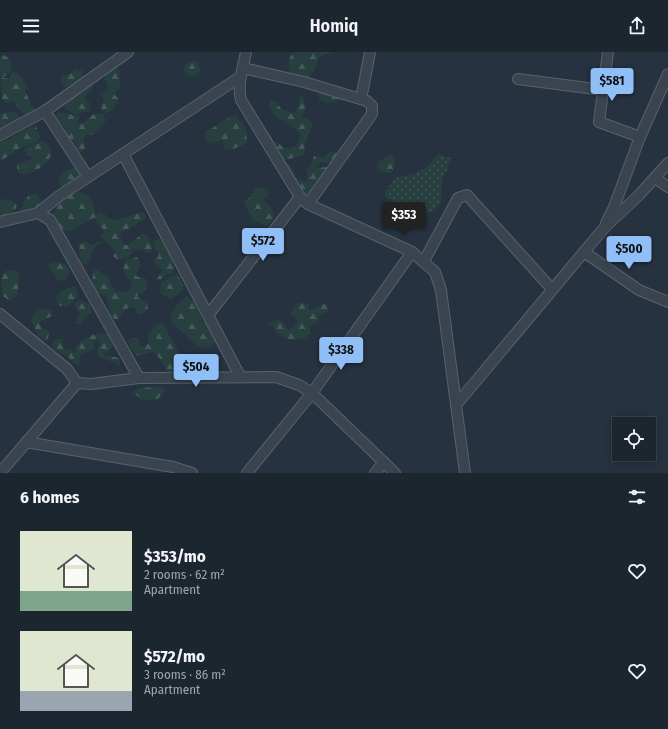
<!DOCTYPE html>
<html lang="en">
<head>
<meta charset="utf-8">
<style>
	:root { --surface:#1c262f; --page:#29323b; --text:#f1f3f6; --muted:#a0a5aa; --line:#3a434b; --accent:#90bef6 }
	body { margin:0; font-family:"Fira Sans Condensed",sans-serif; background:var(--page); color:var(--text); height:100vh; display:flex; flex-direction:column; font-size:15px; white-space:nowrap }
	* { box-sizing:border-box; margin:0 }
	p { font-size:13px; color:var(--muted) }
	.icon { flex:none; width:22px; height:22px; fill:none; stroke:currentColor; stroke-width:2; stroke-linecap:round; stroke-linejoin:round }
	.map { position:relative; height:421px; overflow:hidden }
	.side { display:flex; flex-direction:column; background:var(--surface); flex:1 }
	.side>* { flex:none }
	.tools { position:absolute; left:612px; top:365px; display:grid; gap:8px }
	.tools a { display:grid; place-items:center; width:44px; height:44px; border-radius:0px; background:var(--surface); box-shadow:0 2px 10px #0003,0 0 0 1px var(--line); font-size:20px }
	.price { position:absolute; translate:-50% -34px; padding:0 9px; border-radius:4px; background:var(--accent); color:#111; font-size:13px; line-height:26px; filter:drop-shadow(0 1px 2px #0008) }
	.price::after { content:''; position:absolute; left:50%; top:24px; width:12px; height:9px; margin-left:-6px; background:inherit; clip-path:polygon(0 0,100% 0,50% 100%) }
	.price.current { background:#222; color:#fff }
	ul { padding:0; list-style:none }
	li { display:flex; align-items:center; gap:12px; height:100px; padding:0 20px }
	li span { display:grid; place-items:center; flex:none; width:112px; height:80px; border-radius:0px; color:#555 }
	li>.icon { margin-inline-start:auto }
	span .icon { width:48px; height:48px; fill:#fffc; stroke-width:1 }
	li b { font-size:17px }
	h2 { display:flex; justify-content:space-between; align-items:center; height:48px; padding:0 20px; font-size:17px }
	header { display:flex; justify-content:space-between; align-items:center; height:52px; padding:0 20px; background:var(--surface); font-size:18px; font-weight:600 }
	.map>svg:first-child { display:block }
	.grass { fill:url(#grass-dots) }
	.forest { fill:url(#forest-firs) }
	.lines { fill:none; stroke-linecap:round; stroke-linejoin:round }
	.minor-casing { stroke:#58626d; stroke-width:12 }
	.minor { stroke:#3a444f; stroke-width:10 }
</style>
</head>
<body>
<header><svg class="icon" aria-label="menu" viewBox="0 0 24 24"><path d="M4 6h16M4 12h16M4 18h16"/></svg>Homiq<svg class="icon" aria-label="share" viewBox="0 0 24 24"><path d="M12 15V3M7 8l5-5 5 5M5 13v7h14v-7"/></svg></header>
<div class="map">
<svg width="668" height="421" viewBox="0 0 668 421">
	<defs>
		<pattern id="grass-dots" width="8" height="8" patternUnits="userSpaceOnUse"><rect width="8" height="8" fill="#283f40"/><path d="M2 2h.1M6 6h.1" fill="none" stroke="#45595a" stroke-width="1.8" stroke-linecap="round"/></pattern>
		<pattern id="forest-firs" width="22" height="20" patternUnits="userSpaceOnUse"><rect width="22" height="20" fill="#283f40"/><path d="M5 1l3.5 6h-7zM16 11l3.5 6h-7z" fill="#45595a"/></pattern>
	</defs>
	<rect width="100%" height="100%" fill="#26323f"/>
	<path class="grass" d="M438,102L451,106L447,119L442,127L441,152L429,161C410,159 400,158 385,144V141L395,126C419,120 422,123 438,102Z"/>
	<g class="forest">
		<path d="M293,0H333L319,5L315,17L308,26L292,24C286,16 288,8 293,0Z"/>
		<polygon points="4,3 10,7 12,15 10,21 3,25 0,24 0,4"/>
		<polygon points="196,8 201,19 193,25 187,23 183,16 189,10"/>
		<path d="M119,16L120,36L114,42L119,47C116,54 113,60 104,61L101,57L104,46L100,43L108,38L107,31L104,27C107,19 112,17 119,16Z"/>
		<polygon points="76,17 83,19 83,28 78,32 64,35 60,28 62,22 68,23"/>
		<polygon points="13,19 22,25 29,37 25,39 32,54 37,59 28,63 23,63 14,49 5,51 2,47 0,25 9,27"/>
		<path d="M329,33C338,34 343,35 347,44L345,48L326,51L319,47V35Z"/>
		<polygon points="88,34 93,34 92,39 87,42 84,46 90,51 90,59 76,62 65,57 65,50"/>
		<polygon points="302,42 306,54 302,65 312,69 313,73 308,84 308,88 305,91 304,103 285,108 278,106 266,77 274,90 275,88 284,96 291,96 298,92 301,82 284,68 277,66 270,56 270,48 277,50 281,57 292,61 298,56 300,45"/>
		<polygon points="15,60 20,64 20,69 3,76 0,74 0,63 2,61"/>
		<path d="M58,60L80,64L77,71L81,72C91,67 91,59 103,62L106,69L92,83H86L83,87L86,94L83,99L77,102L75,90L64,82L65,77L56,64Z"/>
		<path d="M231,64H237L246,77L247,91L231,98L224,97L223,88L212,92L206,90L205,79C216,76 222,68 231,64Z"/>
		<path d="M36,74L40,84L39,89C33,92 29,93 23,95C14,98 9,106 0,108V90C14,87 21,76 36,74Z"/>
		<path d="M43,89C66,102 36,123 21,122L17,119V112L35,106L28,103L24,97Z"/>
		<path d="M330,99L338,101V105L333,111H321L315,114L318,116L326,115L327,119C324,127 310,139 304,145L283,110C292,111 293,117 295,125L306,130L308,127L306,116L310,115L314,104L325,105Z"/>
		<path d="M391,102C396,109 396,113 392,121H385L377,118L378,110Z"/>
		<path d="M78,115L80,124L69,135H62L58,129C61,120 69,116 78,115Z"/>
		<polygon points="266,136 268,140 267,145 263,147 271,156 274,164 272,169 267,174 254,169 243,150 249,146 254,137"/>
		<path d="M77,140C93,142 92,149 96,163L100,160L105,162L108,166L116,168L143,160L146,164L144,168L138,170L137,173L121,180L120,185L123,192L127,193L134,189L141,182L147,183L153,195L150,202L142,198H135L128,205L118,208L113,204L116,200L101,184L104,178L97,171L95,165L67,180C64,178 59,175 57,173C45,158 66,145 77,140Z"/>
		<polygon points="33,142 38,143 41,149 39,154 25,161 20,158 28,144"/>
		<path d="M9,147L17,153C15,161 8,166 0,167V148Z"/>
		<path d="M159,187L163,188L169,198V203C172,208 176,214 173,221L165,223L159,230L157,227L163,218L154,210L159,203L152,190Z"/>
		<polygon points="98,189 102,190 93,197 88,212 83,212 80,209 79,192 86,190 93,193"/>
		<path d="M137,205L141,212L136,222L137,225H141L148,228L145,239L139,242L137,245L147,250L148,258L142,262H138L135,255C124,254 124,261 119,267L115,268L110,262L106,245L96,240L92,234L93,218L96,217L109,226L111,233L116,239L124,240L131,237C133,224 118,224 126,208Z"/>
		<polygon points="58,210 66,213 70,220 65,228 58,229 55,222 48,215 49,212"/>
		<polygon points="13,218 19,222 18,243 10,249 3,244 1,228 5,219"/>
		<polygon points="177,222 184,233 181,240 171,247 160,241 161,231"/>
		<path d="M75,234L78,244L67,255L60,254L56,247C60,238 67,236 75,234Z"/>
		<polygon points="187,244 199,255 201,268 213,276 216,289 210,296 197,294 172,271 171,263 177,253"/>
		<polygon points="80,247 90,252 92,260 80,272 75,272 79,261 74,252"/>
		<path d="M305,251L309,252V259L326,251L329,258L326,261L319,263V270L309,274L311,281C301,293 276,288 273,273L271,275L267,272L279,268L283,270L288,277L292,276L297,271V267L291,262C292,254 297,251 305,251Z"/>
		<polygon points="42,257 49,257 52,259 52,264 39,270 42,276 49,279 48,289 39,285 31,268 34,261"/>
		<path d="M161,271L165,273C170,288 180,299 184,314L180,320C161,326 166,306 152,300L138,304L130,296L128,288L131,286L139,287L140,294L147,293L149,289L148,282L151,280L154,273Z"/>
		<path d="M105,281L110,284L113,295L103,303L119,306L120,313L98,304L97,300L100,290L98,286L94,289L93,297L81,303L79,314C73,312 73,310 69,306C66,302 57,299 53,296L52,291L56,287H62L63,295L65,297L73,298V302C75,299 75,296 77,293C83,285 96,281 105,281Z"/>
		<polygon points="156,335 164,336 165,339 157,348 142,348 133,340 140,336"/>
	</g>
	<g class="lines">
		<defs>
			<g id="minor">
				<path d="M246,0C243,16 237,32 241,48L300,145L308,152L412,200L435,220L441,238L465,421"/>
				<polyline points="608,0 599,70 640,85"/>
				<polyline points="243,16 304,30 367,49 372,54 372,62 308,152"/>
				<polyline points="518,27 603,38"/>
				<polyline points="361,47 370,0"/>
				<polyline points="45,59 88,125"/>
				<polyline points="0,83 45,59 128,0"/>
				<polyline points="655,126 668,135"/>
				<polyline points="38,161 59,144 123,102"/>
				<polyline points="0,170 38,161 50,168 139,326"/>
				<polyline points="606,171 614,155 640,85 668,22"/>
				<polyline points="584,200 639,238 668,250"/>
				<polyline points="424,209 458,146 467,143 551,236"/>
				<polyline points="0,262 67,317 77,331"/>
				<polyline points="209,262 300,145"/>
				<polyline points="240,324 123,102 240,25"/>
				<polyline points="456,353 604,176 639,143 668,111"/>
				<polyline points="26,390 173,415 192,421"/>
				<polyline points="0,421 77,331 91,332 139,326 276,325 299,333 312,341 395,421"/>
				<polyline points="247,421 312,341 412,200"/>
				<polyline points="375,421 384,410"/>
			</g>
		</defs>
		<use href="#minor" class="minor-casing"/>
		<use href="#minor" class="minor"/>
	</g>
</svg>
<div class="tools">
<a><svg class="icon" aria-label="locate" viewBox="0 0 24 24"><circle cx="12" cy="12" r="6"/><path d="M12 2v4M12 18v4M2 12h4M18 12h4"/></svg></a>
</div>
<b class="price" style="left:612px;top:50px">$581</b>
<b class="price current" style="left:404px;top:184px">$353</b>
<b class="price" style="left:263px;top:210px">$572</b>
<b class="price" style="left:629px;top:218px">$500</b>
<b class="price" style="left:341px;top:319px">$338</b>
<b class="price" style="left:196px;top:336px">$504</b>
</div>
<section class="side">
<h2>6 homes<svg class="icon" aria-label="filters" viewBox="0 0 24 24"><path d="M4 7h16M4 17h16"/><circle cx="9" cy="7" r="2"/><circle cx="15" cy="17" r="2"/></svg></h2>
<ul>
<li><span style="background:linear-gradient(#dfe7d0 75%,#7fa58c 0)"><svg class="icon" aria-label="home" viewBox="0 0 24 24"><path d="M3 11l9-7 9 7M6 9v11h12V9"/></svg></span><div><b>$353/mo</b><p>2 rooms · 62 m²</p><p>Apartment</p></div><svg class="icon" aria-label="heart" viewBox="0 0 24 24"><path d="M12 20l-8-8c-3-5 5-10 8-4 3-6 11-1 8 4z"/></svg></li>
<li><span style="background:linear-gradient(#dfe7d0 75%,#9aa5b1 0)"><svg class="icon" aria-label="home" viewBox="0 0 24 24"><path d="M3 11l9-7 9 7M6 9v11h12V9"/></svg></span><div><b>$572/mo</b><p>3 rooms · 86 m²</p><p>Apartment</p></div><svg class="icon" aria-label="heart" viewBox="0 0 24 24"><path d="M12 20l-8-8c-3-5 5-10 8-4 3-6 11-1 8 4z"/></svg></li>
</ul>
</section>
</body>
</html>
